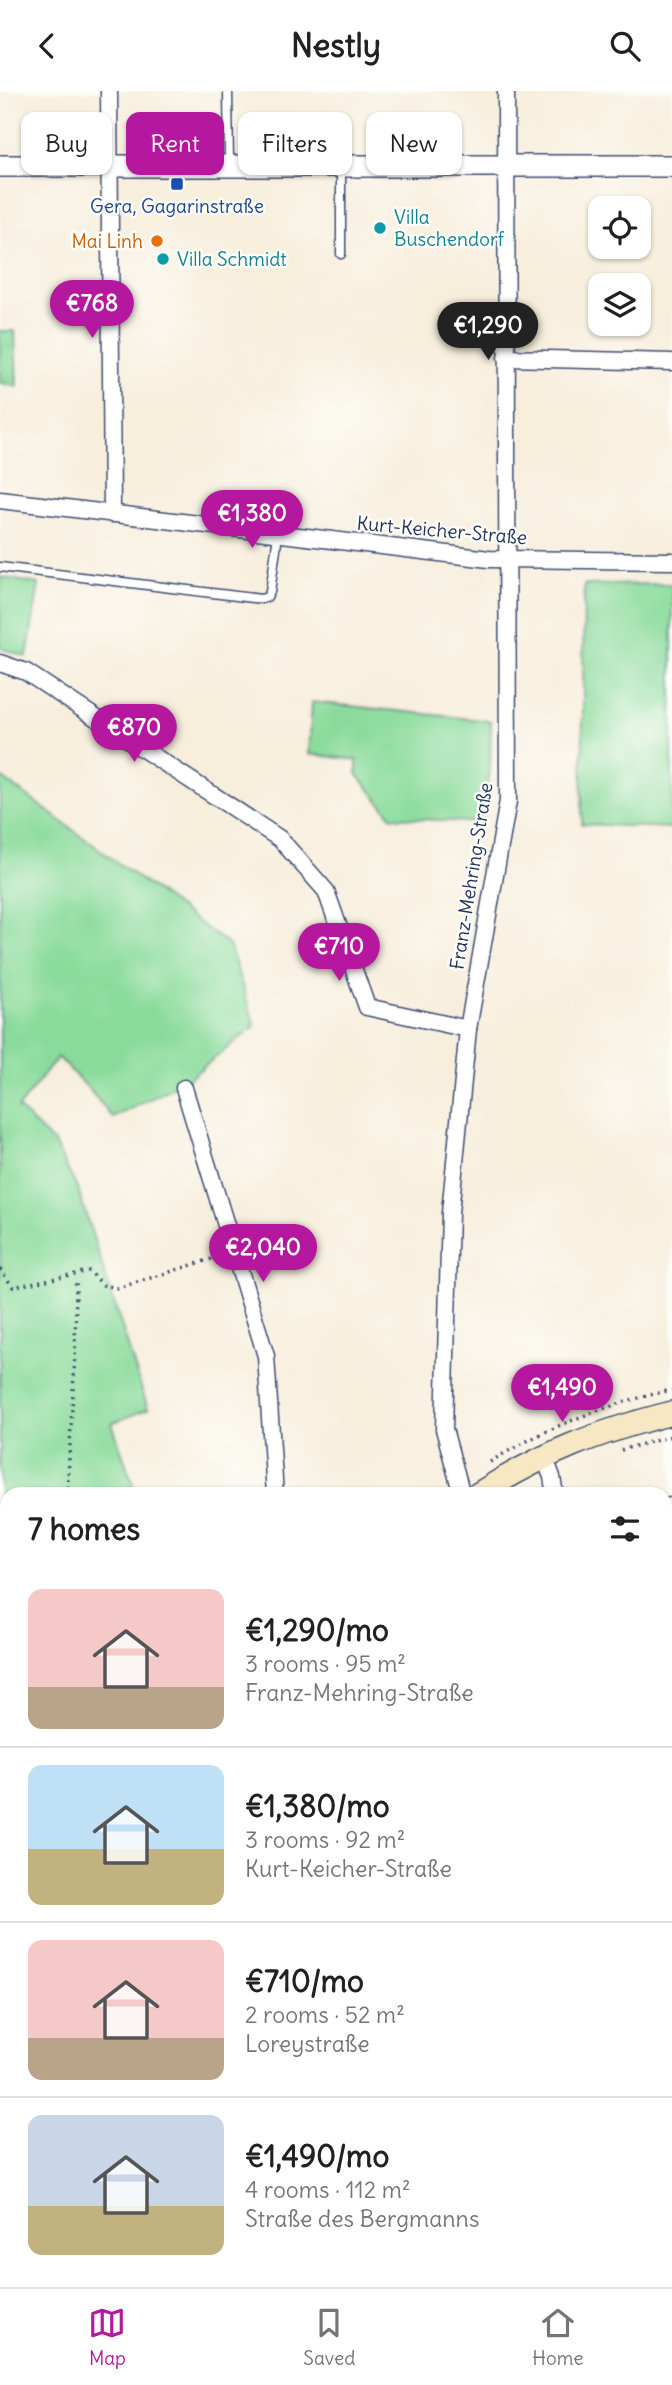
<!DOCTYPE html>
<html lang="en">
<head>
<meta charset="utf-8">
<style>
	:root { --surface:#fff; --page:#f2f2f2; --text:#202124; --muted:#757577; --line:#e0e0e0; --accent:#b5179e }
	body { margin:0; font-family:Delius,sans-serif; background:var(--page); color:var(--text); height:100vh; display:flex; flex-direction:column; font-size:26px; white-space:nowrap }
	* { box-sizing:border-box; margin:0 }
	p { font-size:23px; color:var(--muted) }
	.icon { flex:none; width:38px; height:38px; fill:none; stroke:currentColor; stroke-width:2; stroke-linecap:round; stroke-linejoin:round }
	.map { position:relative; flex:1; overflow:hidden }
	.panel { position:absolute; left:0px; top:1396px; width:672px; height:800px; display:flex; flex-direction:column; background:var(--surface); border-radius:21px 21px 0 0; box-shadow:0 2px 5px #0004 }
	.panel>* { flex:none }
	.guide { position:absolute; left:21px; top:21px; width:630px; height:63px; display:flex; gap:14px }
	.fabs { position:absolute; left:588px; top:105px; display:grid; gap:14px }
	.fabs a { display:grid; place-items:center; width:63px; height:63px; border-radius:14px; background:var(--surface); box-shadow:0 2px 5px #0004; font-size:35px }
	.price { position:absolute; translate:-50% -60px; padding:0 16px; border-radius:24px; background:var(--accent); color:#fff; font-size:23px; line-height:46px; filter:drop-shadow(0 2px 4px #0008) }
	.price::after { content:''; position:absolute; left:50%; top:42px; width:21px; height:16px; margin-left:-10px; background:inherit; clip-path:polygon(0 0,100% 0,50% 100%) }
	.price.current { background:#222; color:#fff }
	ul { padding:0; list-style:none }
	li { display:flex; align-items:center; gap:21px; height:175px; padding:0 28px }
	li+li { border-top:2px solid var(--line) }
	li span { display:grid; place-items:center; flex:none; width:196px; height:140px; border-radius:14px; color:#555 }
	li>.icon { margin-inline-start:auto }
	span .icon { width:84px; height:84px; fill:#fffc; stroke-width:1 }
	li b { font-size:30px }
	h2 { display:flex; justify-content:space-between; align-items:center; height:84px; padding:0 28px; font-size:30px }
	.tag { padding:0 24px; border-radius:14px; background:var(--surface); box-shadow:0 2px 5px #0004; font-size:24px; line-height:63px }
	.tag.current { background:var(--accent); color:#fff }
	header { display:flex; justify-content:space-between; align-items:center; height:91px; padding:0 28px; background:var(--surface); font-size:32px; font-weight:700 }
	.dock { display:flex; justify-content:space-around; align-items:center; height:98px; border-top:2px solid var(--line); background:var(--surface); font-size:19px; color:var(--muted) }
	.dock a { display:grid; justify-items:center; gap:4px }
	.dock .current { color:var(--accent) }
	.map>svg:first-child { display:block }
	.green { fill:#8adb9b; stroke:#52857c; stroke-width:2 }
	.park { fill:url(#park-tufts); stroke:#52857c; stroke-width:2 }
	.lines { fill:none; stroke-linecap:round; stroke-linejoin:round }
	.service-casing { stroke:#3c4c71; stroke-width:11 }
	.minor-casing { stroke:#3c4c71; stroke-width:19 }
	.tertiary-casing { stroke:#3c4c71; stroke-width:24 }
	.secondary-casing { stroke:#3c4c71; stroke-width:26 }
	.path { stroke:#3c4c71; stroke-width:3.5; stroke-dasharray:2 5; stroke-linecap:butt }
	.service { stroke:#fff; stroke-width:8 }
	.minor { stroke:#fff; stroke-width:16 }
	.tertiary { stroke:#fff; stroke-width:21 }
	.secondary { stroke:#f7e8c3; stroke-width:23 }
	.transit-dot { fill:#1a4fb4; stroke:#fdfcf7; stroke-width:2.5 }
	.culture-dot { fill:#0f9aa8; stroke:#fdfcf7; stroke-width:2.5 }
	.food-dot { fill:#e8710a; stroke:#fdfcf7; stroke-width:2.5 }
	.labels { text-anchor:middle; stroke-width:5; stroke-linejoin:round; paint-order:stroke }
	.transit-label { font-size:19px; fill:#164399; stroke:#fdfcf7 }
	.culture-label { font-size:19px; fill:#0d838f; stroke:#fdfcf7; text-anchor:start }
	.food-label { font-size:19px; fill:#c56008; stroke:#fdfcf7; text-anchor:end }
	.street-label { font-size:19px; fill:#1b2f5e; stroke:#fdfcf7 }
</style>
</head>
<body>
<header><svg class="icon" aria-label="back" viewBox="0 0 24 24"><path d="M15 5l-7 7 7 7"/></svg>Nestly<svg class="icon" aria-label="search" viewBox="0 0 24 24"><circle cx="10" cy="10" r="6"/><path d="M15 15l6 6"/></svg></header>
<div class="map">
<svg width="672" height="2196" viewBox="0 0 672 2196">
	<defs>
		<pattern id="park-tufts" width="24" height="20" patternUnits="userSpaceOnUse" patternTransform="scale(1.75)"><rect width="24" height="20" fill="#8adb9b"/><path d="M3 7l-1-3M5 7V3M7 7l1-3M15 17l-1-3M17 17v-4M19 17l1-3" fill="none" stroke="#76bc88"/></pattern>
	</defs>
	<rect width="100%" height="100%" fill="#fdfcf7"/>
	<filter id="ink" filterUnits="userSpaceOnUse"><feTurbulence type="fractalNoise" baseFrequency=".0143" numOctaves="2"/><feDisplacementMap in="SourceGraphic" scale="14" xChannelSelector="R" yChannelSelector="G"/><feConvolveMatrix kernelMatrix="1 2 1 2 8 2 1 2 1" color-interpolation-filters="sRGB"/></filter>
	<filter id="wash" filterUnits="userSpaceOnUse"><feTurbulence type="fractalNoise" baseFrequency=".00686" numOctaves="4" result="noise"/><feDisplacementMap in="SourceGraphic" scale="28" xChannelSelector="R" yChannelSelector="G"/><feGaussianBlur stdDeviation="1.57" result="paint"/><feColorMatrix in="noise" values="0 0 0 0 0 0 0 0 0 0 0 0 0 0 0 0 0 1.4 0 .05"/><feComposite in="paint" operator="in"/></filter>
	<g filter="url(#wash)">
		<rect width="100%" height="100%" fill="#f7eedc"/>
		<g class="green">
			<polygon points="0,486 39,493 27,566 0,557"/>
			<polygon points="672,493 672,737 582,733 584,494"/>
			<polygon points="312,611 491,630 490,678 483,732 392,726 357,683 357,669 309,663"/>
			<polygon points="0,685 229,854 255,935 187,989 113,1027 88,997 58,966 18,1017 54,1052 78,1099 148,1318 112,1332 136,1403 7,1404 7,1706 0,1707"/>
			<polygon points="247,2189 389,2189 387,2196 245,2196"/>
		</g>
		<g class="park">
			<polygon points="0,240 15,240 17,296 0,292"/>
			<polygon points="427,2189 456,2189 455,2196 426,2196"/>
		</g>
	</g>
	<g filter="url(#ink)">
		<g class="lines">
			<defs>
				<g id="service">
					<polyline points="228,0 229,74"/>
					<polyline points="341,163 341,78"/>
					<polyline points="0,476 261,508 267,506 270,501 278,444"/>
					<polyline points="329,2196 330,2189"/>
				</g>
				<g id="minor">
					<polyline points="109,0 112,423"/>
					<polyline points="506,267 672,271"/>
					<polyline points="0,409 489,468 672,470"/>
					<polyline points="0,572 26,581 280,748 326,800 367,916 468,938"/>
					<polyline points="184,997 266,1265 275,1404"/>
					<polyline points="544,1365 552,1386 555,1404"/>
					<polyline points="462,1404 444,1338 450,1122 468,938 508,710 506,0"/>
					<polyline points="665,1416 672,1415"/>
					<polyline points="672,1942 670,1959 672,1977"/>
					<polyline points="665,2051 672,2010"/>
					<polyline points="132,2196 134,2189"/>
					<polyline points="641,2196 642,2189"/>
				</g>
				<polyline id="tertiary" points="0,75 672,75"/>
				<g id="secondary">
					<path d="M477,1404C543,1362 597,1341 672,1322"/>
					<polyline points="0,1827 7,1820"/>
				</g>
			</defs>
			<use href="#service" class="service-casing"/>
			<use href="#minor" class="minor-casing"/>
			<use href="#tertiary" class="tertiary-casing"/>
			<use href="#secondary" class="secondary-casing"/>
			<g class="path">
				<polyline points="0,1178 13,1196 89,1180 103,1194 118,1197 218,1166"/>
				<polyline points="621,1359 672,1345"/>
				<path d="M490,1371C547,1336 606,1313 672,1299"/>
				<polyline points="67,1404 75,1266 76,1190"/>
				<polyline points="0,1711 7,1711"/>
				<polyline points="665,1716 672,1716"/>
				<polyline points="665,1782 672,1784"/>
				<polyline points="0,1794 7,1786"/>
				<polyline points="0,1863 7,1855"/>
				<polyline points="665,1876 672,1877"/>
				<polyline points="468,2196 468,2189"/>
				<polyline points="497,2196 498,2189"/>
				<polyline points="616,2196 617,2189"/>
			</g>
			<use href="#service" class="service"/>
			<use href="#minor" class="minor"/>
			<use href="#tertiary" class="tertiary"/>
			<use href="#secondary" class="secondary"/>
		</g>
	</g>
	<rect class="transit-dot" x="170" y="86" width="14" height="14" rx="3.5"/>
	<g class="culture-dot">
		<circle cx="380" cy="137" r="7"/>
		<circle cx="163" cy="168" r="7"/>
	</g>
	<circle class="food-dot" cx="157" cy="150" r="7"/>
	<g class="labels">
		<g class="transit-label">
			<text x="177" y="122">Gera, Gagarinstraße</text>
		</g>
		<g class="culture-label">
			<text x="394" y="133">Villa<tspan x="394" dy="22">Buschendorf</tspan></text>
			<text x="177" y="175">Villa Schmidt</text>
		</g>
		<g class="food-label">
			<text x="143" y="157">Mai Linh</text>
		</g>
		<g class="street-label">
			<text transform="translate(442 439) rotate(5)" y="7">Kurt-Keicher-Straße</text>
			<text transform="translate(471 785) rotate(-81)" y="7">Franz-Mehring-Straße</text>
		</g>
	</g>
</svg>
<div class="fabs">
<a><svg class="icon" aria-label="locate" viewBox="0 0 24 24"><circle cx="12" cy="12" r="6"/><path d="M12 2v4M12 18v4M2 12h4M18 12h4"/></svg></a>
<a><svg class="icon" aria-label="layers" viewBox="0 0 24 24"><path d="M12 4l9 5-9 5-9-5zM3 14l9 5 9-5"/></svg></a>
</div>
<b class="price" style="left:92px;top:249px">€768</b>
<b class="price current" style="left:488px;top:271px">€1,290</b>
<b class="price" style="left:252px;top:459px">€1,380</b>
<b class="price" style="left:134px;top:673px">€870</b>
<b class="price" style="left:339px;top:892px">€710</b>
<b class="price" style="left:263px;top:1193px">€2,040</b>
<b class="price" style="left:562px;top:1333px">€1,490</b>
<div class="guide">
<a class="tag">Buy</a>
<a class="tag current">Rent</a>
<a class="tag">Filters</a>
<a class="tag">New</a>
</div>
<section class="panel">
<h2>7 homes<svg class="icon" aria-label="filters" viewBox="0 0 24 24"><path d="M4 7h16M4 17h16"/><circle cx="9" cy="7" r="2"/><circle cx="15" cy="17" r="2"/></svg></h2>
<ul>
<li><span style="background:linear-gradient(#f6c9c9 70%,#b9a48a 0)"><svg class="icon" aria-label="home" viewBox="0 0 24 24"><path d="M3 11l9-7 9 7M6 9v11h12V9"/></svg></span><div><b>€1,290/mo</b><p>3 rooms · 95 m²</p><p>Franz-Mehring-Straße</p></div></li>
<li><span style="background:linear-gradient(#bfe0f5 60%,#c2b280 0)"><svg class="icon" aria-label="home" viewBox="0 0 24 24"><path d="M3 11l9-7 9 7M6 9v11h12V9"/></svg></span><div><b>€1,380/mo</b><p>3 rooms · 92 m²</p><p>Kurt-Keicher-Straße</p></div></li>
<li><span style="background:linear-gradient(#f6c9c9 70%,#b9a48a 0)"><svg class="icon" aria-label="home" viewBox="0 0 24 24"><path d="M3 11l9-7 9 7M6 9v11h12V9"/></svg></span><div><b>€710/mo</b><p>2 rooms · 52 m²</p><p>Loreystraße</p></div></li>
<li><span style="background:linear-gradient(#c9d6e8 65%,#c2b280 0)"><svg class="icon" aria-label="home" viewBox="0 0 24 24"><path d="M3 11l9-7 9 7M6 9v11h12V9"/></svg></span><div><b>€1,490/mo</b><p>4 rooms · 112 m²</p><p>Straße des Bergmanns</p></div></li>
</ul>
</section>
</div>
<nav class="dock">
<a class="current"><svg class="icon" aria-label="map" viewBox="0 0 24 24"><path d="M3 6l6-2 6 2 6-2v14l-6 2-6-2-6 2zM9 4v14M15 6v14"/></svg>Map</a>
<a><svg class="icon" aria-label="saved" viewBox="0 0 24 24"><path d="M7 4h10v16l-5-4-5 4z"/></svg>Saved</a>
<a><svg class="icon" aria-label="home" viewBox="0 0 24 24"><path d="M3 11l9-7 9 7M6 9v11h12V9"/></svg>Home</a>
</nav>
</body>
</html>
